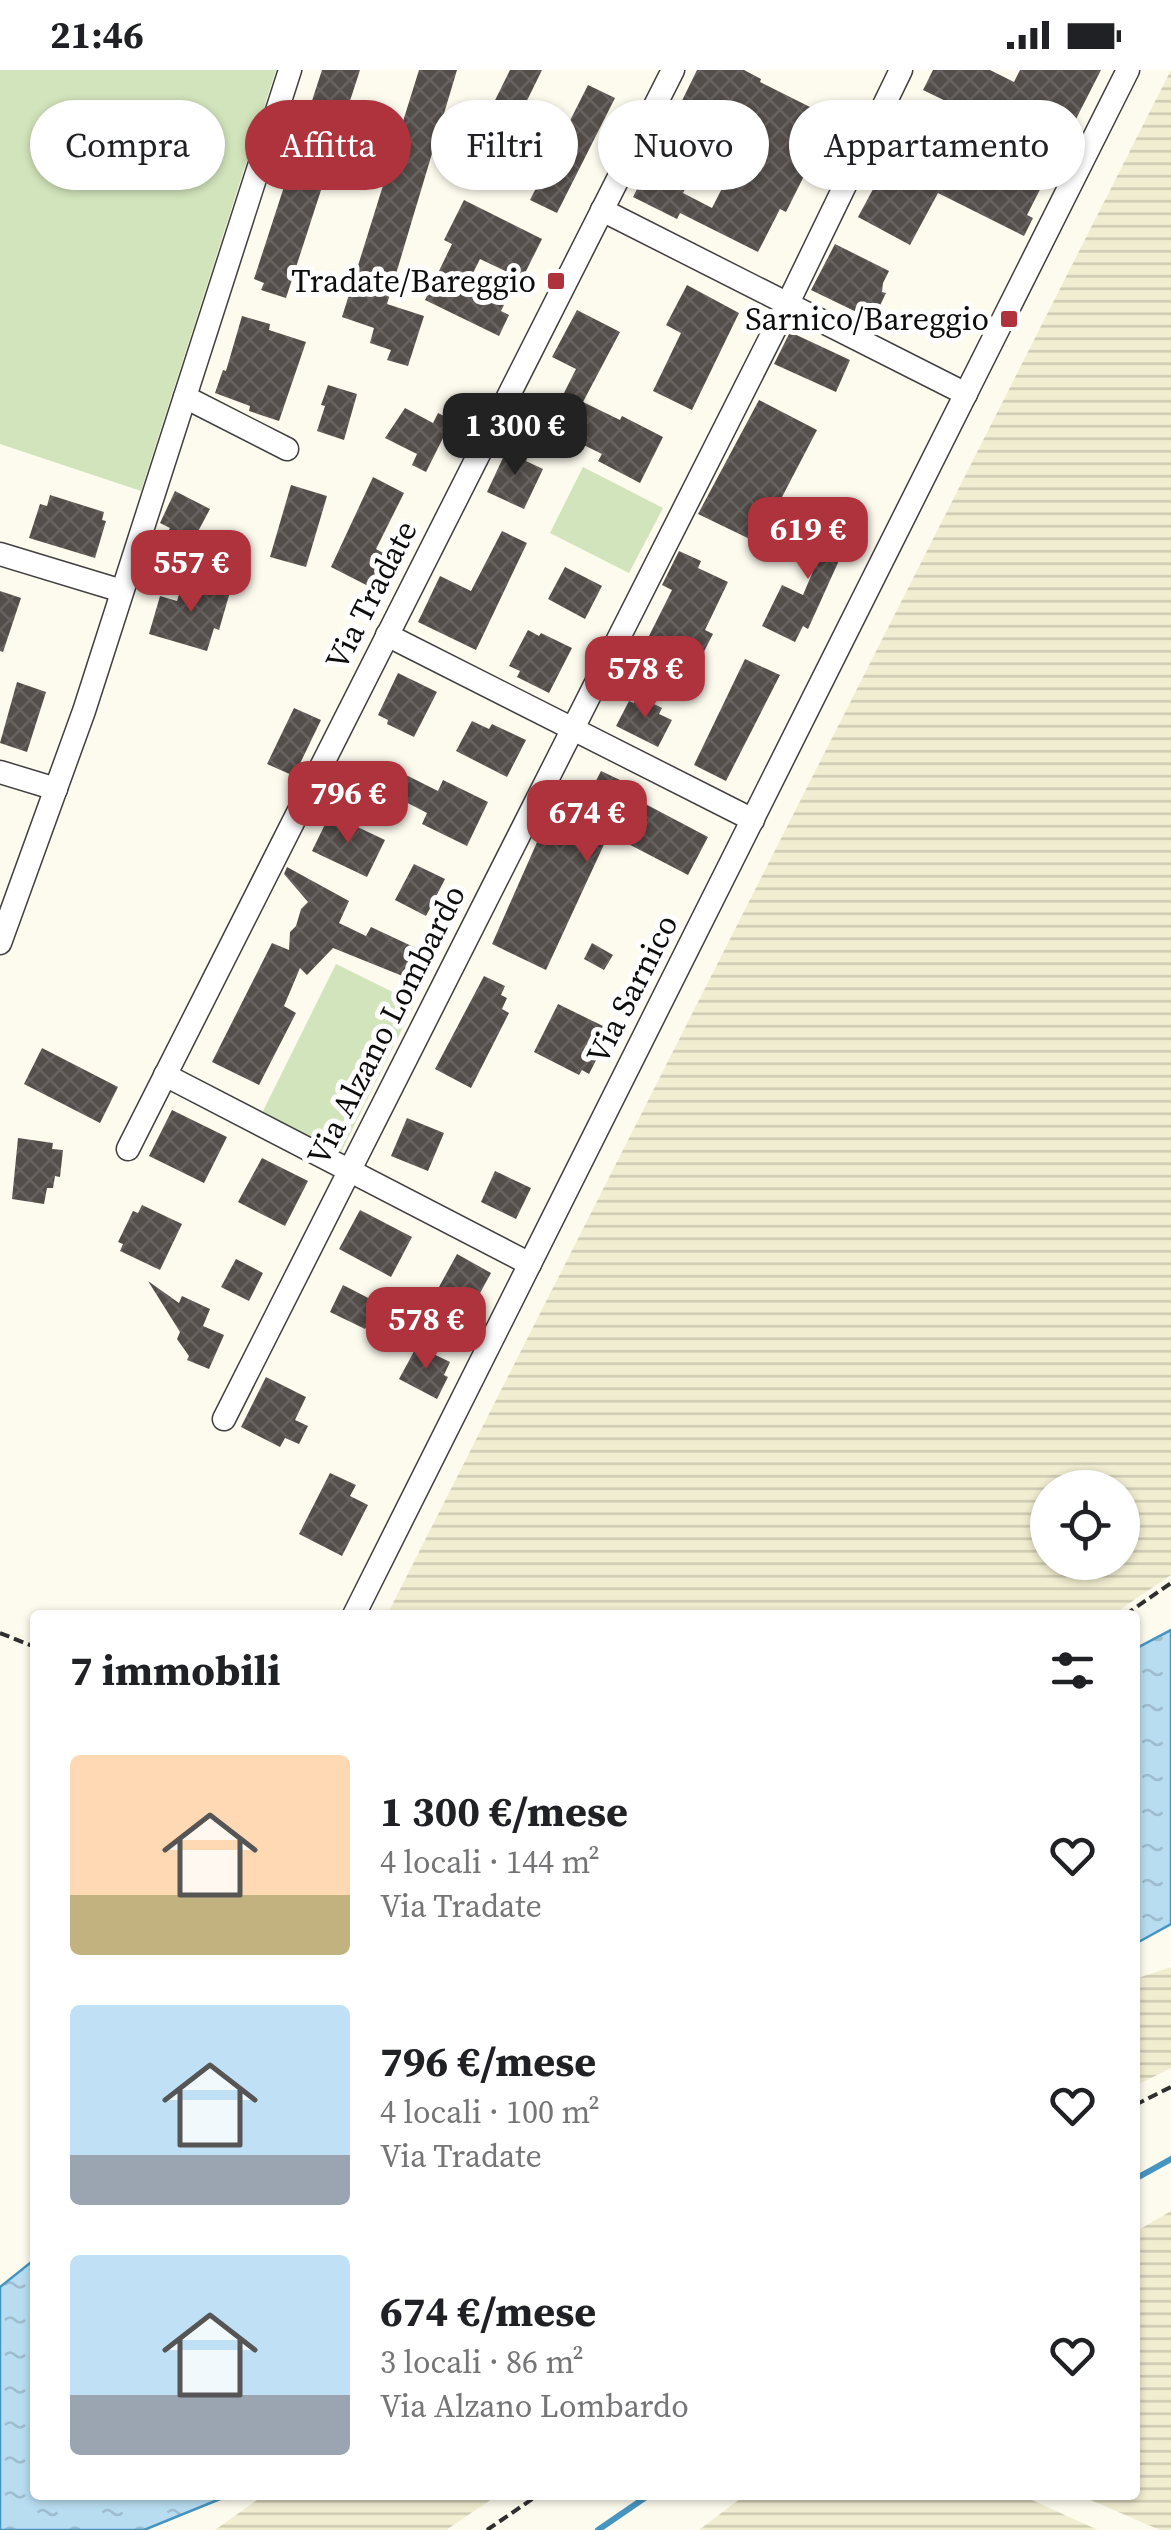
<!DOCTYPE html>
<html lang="it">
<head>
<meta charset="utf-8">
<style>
	:root { --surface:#fff; --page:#f2f2f2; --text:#202124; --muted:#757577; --accent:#af333d }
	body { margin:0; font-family:"Source Serif 4",serif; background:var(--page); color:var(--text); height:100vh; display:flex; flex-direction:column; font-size:38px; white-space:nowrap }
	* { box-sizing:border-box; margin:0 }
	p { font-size:32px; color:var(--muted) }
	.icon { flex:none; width:55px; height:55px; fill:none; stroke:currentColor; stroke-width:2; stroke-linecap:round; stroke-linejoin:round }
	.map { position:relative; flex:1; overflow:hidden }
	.side { position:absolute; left:30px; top:1540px; width:1110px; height:890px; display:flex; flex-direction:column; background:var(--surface); border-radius:10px; box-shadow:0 2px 8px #0004 }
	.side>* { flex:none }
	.top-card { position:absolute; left:30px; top:30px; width:1112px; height:90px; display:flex; gap:20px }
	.buttons { position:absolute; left:1030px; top:1400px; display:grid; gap:20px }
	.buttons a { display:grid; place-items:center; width:110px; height:110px; border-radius:50%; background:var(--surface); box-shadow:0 2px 8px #0004; font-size:50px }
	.price { position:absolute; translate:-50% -85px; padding:0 22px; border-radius:20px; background:var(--accent); color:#fff; font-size:32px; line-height:65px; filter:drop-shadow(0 2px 5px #0008) }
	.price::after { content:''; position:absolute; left:50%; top:60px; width:30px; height:22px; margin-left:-15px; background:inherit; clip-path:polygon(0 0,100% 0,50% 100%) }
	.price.active { background:#222; color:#fff }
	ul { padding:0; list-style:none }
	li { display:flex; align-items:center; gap:30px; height:250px; padding:0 40px }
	li span { display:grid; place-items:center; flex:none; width:280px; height:200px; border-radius:10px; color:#555 }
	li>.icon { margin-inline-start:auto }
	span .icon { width:120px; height:120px; fill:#fffc; stroke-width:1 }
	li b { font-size:42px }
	h2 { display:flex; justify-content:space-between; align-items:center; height:120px; padding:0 40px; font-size:42px }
	.chip { padding:0 35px; border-radius:45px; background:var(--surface); box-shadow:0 2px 8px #0004; font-size:35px; line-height:90px }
	.chip.active { background:var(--accent); color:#fff }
	.status { display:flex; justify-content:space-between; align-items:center; height:70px; padding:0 50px; background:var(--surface); direction:ltr }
	.status svg { height:28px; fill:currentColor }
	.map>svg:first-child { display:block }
	.farmland { fill:url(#farmland-rules); fill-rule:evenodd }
	.grass { fill:#d2e4bb }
	.water { fill:url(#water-ripples); stroke:#4694c0; stroke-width:2.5 }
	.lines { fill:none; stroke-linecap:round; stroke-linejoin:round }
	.stream { stroke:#4694c0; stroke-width:6 }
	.building { fill:url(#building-cross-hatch) }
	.minor-casing { stroke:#404040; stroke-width:25 }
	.path { stroke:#2f2f2f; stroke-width:4; stroke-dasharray:10 5; stroke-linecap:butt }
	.minor { stroke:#fff; stroke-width:22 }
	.poi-dot { fill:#af333d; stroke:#fff; stroke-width:4 }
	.labels { text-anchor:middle; stroke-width:10; stroke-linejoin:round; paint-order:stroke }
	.poi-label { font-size:32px; fill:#0d0d0d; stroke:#fff; text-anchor:end }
	.street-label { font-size:32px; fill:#0d0d0d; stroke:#fff }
</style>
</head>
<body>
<div class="status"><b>21:46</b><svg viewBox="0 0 49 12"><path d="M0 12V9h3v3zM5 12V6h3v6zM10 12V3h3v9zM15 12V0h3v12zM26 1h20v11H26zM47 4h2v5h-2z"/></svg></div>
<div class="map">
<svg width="1171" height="2460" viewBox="0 0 1171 2460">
	<defs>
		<pattern id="farmland-rules" width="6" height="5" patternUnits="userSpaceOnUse" patternTransform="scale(2.5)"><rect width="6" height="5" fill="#f1edd1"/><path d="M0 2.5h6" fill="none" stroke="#cdcab2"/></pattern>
		<pattern id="water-ripples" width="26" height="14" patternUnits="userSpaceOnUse" patternTransform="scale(2.5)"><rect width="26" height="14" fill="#b8ddf0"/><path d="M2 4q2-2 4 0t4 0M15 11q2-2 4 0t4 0" fill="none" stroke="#9dbccd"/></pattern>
		<pattern id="building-cross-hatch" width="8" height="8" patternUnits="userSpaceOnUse" patternTransform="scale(2.5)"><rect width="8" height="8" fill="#544e4a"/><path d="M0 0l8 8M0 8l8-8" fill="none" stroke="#686360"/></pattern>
	</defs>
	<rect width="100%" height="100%" fill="#fdfaee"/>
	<g class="farmland">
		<path d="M1171,0V1505L1112,1545H387ZM1048,1418H1122V1492H1048Z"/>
		<polygon points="1171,1897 1171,1998 1135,2016 1135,1909"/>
		<polygon points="1171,2141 1171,2460 1160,2460 1079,2425 1135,2425 1135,2162"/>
		<polygon points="264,2425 498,2425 446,2460 215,2460"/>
		<polygon points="745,2425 1021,2425 1098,2460 699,2460"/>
	</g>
	<g class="grass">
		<polygon points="0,0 276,0 141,421 0,374"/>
		<polygon points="583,397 663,438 629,503 550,463"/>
		<polygon points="336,894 415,933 341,1082 262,1043"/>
	</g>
	<g class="water">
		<polygon points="1171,1560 1171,1854 1135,1874 1135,1579"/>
		<polygon points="35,2189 35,2425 230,2425 144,2460 0,2460 0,2217"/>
	</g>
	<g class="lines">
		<g class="stream">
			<polyline points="1135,2109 1171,2089"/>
			<polyline points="598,2460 649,2425"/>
		</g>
	</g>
	<g class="building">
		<polygon points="322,0 360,0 286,228 261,220 264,213 254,209"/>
		<polygon points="419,0 457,0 387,234 424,246 408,296 387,290 391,280 370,273 374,258 342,247"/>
		<polygon points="510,0 542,0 489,108 463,95"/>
		<polygon points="697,0 744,0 761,9 760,12 828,46 807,88 812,90 786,142 780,139 758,182 680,143 677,149 633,127 652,90 690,109 683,123 712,138 743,77 676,43"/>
		<polygon points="933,0 990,0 1014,12 1020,0 1101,0 1027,145 1033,148 1024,166 938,123 910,175 858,147 912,47 978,82 993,54 923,20"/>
		<polygon points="588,15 615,28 557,143 530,130"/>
		<polygon points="464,130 542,169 522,209 480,189 466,217 504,235 501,241 509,245 499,266 425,230 452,174 444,170"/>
		<polygon points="835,174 889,201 883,213 882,222 886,223 873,250 811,220"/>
		<polygon points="687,215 739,243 692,340 653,321 681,263 666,255"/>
		<polygon points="577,240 620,262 583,332 620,350 622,346 663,367 640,413 598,391 602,384 547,357 576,299 552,287"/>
		<polygon points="242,246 270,254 269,260 306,272 279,351 249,341 250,336 215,323 223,300 226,301"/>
		<polygon points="790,262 850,290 836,322 774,294"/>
		<polygon points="328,315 357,324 344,370 317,361 325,336 321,335"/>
		<polygon points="759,330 817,360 758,473 698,444"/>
		<polygon points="405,338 433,353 438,343 452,350 426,402 412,395 417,384 385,368"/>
		<polygon points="509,375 529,384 526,391 543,399 524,439 487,422"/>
		<polygon points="373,407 404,423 376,479 389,486 372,518 331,497"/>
		<polygon points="291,415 327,426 306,497 270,487"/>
		<polygon points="175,421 210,439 186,484 162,472 170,458 160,453"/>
		<polygon points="50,425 104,442 102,450 106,451 95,488 29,468 40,434 47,436"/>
		<polygon points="815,449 851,464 808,559 803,556 795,572 762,556 782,515 803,525 816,494 799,487"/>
		<polygon points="502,461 527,473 476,580 418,552 440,506 471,521"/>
		<polygon points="679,481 701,491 698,498 728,512 705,560 713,564 692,605 642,580 672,520 662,515"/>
		<polygon points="565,497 602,516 585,549 548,529"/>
		<polygon points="184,509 230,522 219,560 214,558 207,581 149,564 160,526 177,531"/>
		<polygon points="0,521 21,528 3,582 0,581"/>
		<polygon points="528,560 539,566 541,563 572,578 549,623 517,607 520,601 509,596"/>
		<polygon points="745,589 780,605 726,711 694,695"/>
		<polygon points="398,603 437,622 414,667 387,654 388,650 378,645"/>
		<polygon points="17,612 46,622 27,682 0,673"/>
		<polygon points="638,626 662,638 659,644 672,650 658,677 616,656 629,631 634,633"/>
		<polygon points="294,638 321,650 294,706 267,694"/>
		<polygon points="472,651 489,659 492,654 526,670 507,707 456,681"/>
		<polygon points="388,696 438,721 443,710 488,732 467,776 422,754 427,743 377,717"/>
		<polygon points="601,701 639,719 634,728 708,767 688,805 615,767 613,771 607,768 546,900 492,874 542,761 565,772"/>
		<polygon points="330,744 385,770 367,807 312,781"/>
		<polygon points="414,794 445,809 426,846 395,830"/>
		<polygon points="287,797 349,831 339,853 366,866 371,857 418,879 405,907 333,878 307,905 300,898 284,936 296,943 259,1015 212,992 272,873 289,880 290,862 296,856 301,839 308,832 284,804"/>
		<polygon points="592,873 613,885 604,900 584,889"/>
		<polygon points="484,906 505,916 501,925 507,928 502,939 509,943 471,1018 435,999"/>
		<polygon points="558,934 603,956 601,961 609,965 589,1004 582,1000 579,1005 534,982"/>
		<polygon points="42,978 118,1017 100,1053 24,1014"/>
		<polygon points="172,1040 227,1067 204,1113 149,1086"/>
		<polygon points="407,1048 444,1063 428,1101 391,1086"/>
		<polygon points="18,1068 53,1073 52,1079 63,1080 60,1107 55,1106 53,1118 47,1118 44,1134 12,1129"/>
		<polygon points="262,1088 308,1111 285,1156 238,1132"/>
		<polygon points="495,1101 531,1118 516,1149 481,1132"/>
		<polygon points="142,1135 182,1154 160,1200 120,1181 123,1174 118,1172 133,1141 138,1143"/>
		<polygon points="360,1140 412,1167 391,1207 339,1179"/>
		<polygon points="457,1184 491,1203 473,1236 439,1217"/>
		<polygon points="236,1189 263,1203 249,1231 221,1217"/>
		<polygon points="148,1211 179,1233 182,1226 210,1239 203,1256 224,1265 209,1299 187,1290 189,1286 177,1269 180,1262"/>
		<polygon points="343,1215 386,1237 375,1259 367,1255 365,1259 330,1242"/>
		<polygon points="417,1276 450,1292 444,1305 448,1307 437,1329 399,1309"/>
		<polygon points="266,1307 306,1327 295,1350 308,1356 299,1374 285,1368 280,1377 241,1357"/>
		<polygon points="330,1403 356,1415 350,1426 368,1435 342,1486 299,1464"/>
	</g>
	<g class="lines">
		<defs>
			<g id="minor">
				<polyline points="602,140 966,324"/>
				<polyline points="185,327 287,379"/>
				<polyline points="0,484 122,521"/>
				<polyline points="387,565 753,750"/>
				<polyline points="0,702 56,719"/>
				<polyline points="0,873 84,641 290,0"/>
				<polyline points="165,1005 530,1194"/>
				<polyline points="128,1079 673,0"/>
				<polyline points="224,1349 788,233 901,0"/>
				<polyline points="354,1545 1128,0"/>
			</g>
		</defs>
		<use href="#minor" class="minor-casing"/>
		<g class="path">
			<polyline points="1125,1545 1171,1513"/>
			<polyline points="0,1563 35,1577"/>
			<polyline points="1135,2035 1171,2017"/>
			<polyline points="487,2460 538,2425"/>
		</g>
		<use href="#minor" class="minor"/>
	</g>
	<g class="poi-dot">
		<rect x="546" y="201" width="20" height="20" rx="5"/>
		<rect x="999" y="239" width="20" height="20" rx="5"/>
	</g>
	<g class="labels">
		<g class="poi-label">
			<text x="536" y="222">Tradate/Bareggio</text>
			<text x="989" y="260">Sarnico/Bareggio</text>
		</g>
		<g class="street-label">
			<text transform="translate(371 525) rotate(-63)" y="11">Via Tradate</text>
			<text transform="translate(632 919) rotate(-63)" y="11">Via Sarnico</text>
			<text transform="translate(386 955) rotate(-63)" y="11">Via Alzano Lombardo</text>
		</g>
	</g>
</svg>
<div class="buttons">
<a><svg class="icon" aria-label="locate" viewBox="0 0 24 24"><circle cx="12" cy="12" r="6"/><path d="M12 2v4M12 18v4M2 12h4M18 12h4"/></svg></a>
</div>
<b class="price active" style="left:515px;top:408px">1 300 €</b>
<b class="price" style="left:808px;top:512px">619 €</b>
<b class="price" style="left:191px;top:545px">557 €</b>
<b class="price" style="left:645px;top:651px">578 €</b>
<b class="price" style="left:348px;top:776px">796 €</b>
<b class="price" style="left:587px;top:795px">674 €</b>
<b class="price" style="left:426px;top:1302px">578 €</b>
<div class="top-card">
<a class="chip">Compra</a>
<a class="chip active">Affitta</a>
<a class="chip">Filtri</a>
<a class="chip">Nuovo</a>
<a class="chip">Appartamento</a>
</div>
<section class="side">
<h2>7 immobili<svg class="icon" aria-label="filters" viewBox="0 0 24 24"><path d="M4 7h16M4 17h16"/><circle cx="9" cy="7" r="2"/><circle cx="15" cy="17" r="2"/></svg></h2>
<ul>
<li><span style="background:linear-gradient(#ffd9b3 70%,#c2b280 0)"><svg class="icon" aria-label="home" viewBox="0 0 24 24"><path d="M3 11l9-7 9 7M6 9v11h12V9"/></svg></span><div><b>1 300 €/mese</b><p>4 locali · 144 m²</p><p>Via Tradate</p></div><svg class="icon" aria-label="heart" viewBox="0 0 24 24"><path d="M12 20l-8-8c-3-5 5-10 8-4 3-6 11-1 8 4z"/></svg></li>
<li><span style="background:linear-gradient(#bfe0f5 75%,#9aa5b1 0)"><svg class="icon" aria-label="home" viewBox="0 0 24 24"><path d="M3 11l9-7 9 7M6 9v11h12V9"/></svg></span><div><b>796 €/mese</b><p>4 locali · 100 m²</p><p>Via Tradate</p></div><svg class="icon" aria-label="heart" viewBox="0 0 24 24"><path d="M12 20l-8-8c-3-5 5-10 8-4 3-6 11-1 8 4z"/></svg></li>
<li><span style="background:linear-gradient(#bfe0f5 70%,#9aa5b1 0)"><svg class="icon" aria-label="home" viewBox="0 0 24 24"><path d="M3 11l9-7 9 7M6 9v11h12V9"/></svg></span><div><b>674 €/mese</b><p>3 locali · 86 m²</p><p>Via Alzano Lombardo</p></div><svg class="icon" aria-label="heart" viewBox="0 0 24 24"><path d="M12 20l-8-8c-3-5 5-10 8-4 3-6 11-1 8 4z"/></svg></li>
</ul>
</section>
</div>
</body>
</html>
